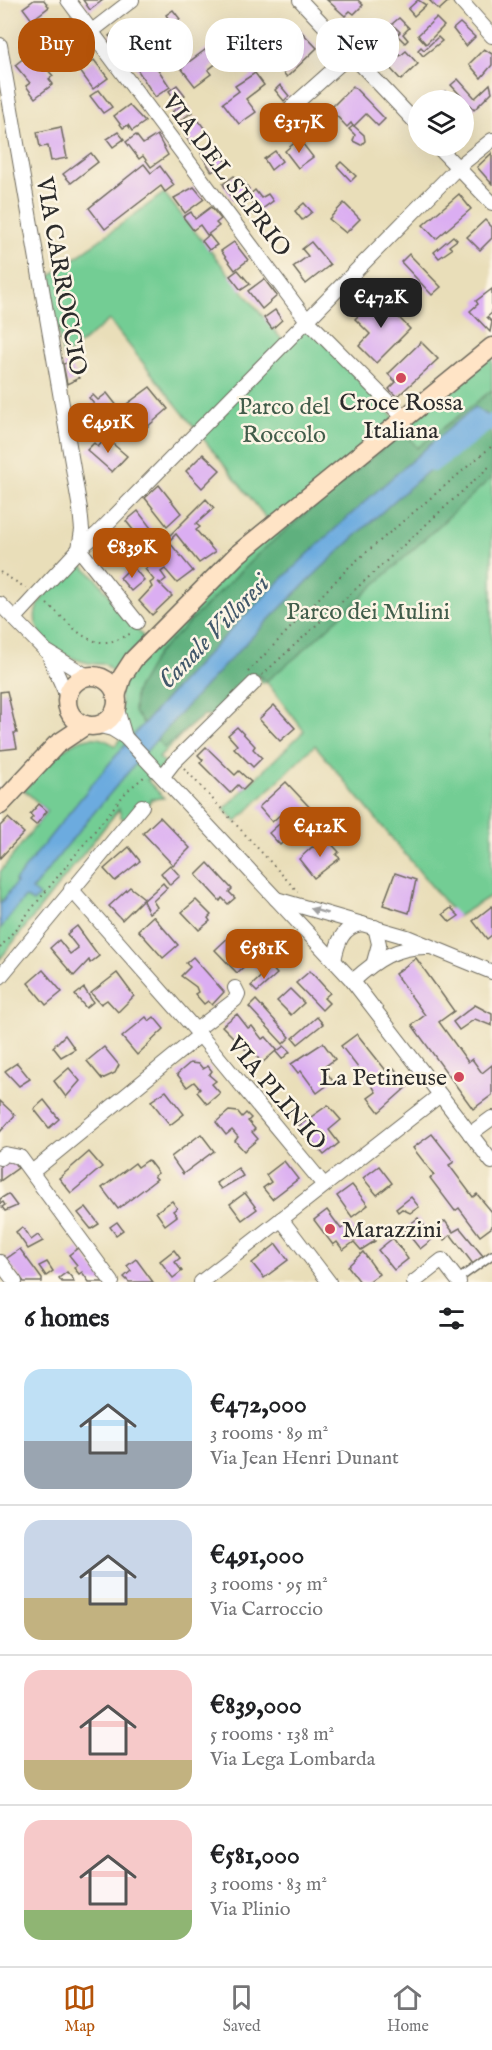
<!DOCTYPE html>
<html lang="en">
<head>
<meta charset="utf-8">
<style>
	:root { --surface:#fff; --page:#f2f2f2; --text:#202124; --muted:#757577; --line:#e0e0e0; --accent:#b45309 }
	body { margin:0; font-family:"IM FELL English",serif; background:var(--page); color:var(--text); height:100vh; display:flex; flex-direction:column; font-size:22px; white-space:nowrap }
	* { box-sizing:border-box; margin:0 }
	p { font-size:20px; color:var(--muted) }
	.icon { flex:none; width:33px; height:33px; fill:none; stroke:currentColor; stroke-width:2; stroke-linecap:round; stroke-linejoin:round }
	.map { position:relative; height:1282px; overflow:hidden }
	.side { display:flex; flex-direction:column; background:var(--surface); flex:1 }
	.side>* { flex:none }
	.top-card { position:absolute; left:18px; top:18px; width:456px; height:54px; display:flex; gap:12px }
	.controls { position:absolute; left:408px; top:90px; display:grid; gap:12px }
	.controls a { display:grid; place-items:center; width:66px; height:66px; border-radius:50%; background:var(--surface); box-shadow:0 6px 24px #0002; font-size:30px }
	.price { position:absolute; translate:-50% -51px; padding:0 14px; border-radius:12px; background:var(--accent); color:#fff; font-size:20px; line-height:39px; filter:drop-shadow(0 2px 3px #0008) }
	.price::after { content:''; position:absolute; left:50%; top:36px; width:18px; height:14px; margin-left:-9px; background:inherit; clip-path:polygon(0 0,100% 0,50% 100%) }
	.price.on { background:#222; color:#fff }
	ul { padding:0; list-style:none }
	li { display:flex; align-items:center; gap:18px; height:150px; padding:0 24px }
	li+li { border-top:2px solid var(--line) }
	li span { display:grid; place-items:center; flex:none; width:168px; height:120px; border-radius:18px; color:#555 }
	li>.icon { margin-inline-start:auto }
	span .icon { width:72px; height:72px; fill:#fffc; stroke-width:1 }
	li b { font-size:26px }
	h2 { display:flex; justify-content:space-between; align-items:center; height:72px; padding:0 24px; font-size:26px }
	.chip { padding:0 21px; border-radius:24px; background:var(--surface); box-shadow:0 6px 24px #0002; font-size:21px; line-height:54px }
	.chip.on { background:var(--accent); color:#fff }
	.tabs { display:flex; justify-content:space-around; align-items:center; height:84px; border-top:2px solid var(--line); background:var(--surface); font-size:16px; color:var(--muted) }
	.tabs a { display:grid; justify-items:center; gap:3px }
	.tabs .on { color:var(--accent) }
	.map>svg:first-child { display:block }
	.green { fill:#73cd94; stroke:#4f7c60; stroke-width:1.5 }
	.forest { fill:#5eb07e; stroke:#446e54; stroke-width:1.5 }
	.water { fill:#6cabdf; stroke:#4c6b85; stroke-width:1.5 }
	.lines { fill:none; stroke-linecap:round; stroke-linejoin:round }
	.canal { stroke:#6cabdf; stroke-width:14 }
	.building { fill:#dbaef2 }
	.lane-casing { stroke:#6e6a5d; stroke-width:10 }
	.street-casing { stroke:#6e6a5d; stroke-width:16 }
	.secondary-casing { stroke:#6e6a5d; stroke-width:21 }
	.path { stroke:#6e6a5d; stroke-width:2; stroke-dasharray:1.5 4.5; stroke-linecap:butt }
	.lane { stroke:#fff; stroke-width:7 }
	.street { stroke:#fff; stroke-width:14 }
	.secondary { stroke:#ffe4c6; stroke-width:18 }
	.oneway { fill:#a0a0a0 }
	.poi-dot { fill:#d1495b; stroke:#fcf5e5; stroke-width:2 }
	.labels { text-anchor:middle; stroke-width:5; stroke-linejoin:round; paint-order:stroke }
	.street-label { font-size:24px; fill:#2b2b2b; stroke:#fcf5e5 }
	.poi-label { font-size:24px; fill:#2b2b2b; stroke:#fcf5e5 }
	.park-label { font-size:24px; fill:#415c4a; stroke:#fcf5e5 }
	.water-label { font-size:26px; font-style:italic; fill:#42586a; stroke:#fcf5e5 }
</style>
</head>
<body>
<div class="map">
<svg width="492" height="1282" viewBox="0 0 492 1282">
	<rect width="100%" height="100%" fill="#fcf5e5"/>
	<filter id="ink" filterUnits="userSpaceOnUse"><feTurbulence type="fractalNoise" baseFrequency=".0167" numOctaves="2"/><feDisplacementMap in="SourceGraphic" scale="12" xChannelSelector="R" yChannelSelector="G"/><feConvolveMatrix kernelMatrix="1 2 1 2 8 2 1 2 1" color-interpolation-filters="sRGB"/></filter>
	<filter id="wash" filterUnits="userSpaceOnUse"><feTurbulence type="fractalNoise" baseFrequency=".008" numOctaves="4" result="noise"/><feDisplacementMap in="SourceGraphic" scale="24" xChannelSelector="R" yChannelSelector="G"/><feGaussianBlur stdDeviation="1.35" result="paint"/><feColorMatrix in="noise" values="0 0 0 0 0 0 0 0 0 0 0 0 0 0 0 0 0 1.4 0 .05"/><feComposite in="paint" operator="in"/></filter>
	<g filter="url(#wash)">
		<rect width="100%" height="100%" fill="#e9deb9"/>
		<path class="green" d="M164,193L287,346L306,328L311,329L399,423L492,354V895L457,917L315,745L236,822L224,809L304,731L266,681L263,683L248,665L159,758L166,763L152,778L147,780L164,798L152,799L132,824L121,817L119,809L0,959V872L47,811L24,790C46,767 80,718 115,746L124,733L118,677L105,664C80,667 29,643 36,611C40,595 62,577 73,565L80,564L95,577L149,644L272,515L267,519L109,320L63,358L48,278Z"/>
		<polygon class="forest" points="492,390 492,477 295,658 266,681 257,674 213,716 204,715 164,748 134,712 135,692 157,654 259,553 405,430 417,448"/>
		<path class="water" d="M475,407L492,418C321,556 167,716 32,890L39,896L33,902L25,897L0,929V904L16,883L15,881C55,830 95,779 138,730C241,612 355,506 475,407Z"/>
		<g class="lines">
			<polyline class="canal" points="433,465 492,421"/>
		</g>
		<g id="blocks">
			<g class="building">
				<polygon points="34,0 44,0 49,7 32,20 23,8"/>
				<polygon points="83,0 103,0 90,10"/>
				<polygon points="327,0 358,0 363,5 354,14 350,11 345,16"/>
				<polygon points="418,0 426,5 414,16 408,9"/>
				<polygon points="429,0 450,0 439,10"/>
				<polygon points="173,10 180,19 172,24 166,15"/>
				<polygon points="399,18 409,28 403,34 408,40 405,43 397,35 400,32 392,24"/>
				<polygon points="436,18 444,26 426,44 418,35"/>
				<polygon points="127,22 139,38 121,52 109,36"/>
				<polygon points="460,23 475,37 466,46 453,29"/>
				<polygon points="382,25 394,39 389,44 400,56 406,51 418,64 401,80 390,68 388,70 364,42"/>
				<polygon points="298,28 317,48 287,77 268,57 277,48 283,55 295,44 289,36"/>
				<polygon points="438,37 442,41 423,56 418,50 421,47 424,50"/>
				<polygon points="213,44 223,58 208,70 211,74 195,86 181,68"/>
				<polygon points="38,47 51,65 47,69 53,76 49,79 53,84 35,98 26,86 30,83 15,65"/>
				<polygon points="484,49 492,54 492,65 481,78 469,64"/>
				<polygon points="149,56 170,87 155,97 135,66"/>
				<polygon points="94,60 108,78 93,89 80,71"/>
				<polygon points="255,73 264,85 246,99 256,112 239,124 223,103 239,91 235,86"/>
				<polygon points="458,79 475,98 490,84 492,92 474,110 451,85"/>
				<polygon points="177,85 185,95 176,101 169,91"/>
				<polygon points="280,85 289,96 284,101 275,90"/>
				<polygon points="353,86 385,119 378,126 366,114 354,126 364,135 365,141 361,145 353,141 355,135 349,129 353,126 351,123 347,127 330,109"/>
				<polygon points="99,90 112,107 103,113 90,96"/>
				<polygon points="445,91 454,100 434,100"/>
				<polygon points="185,102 192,112 179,122 172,112"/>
				<polygon points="129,105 145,122 132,131 128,125 123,128 114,116"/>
				<polygon points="196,117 207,132 190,144 181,128"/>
				<polygon points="61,127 67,158 51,161 48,146 40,147 37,132"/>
				<polygon points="118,132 124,139 113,147 107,139"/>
				<polygon points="136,135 143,144 157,135 168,155 151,167 143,156 139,159 126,142"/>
				<polygon points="299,139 313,157 298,168 285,151"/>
				<polygon points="213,145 226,161 212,172 201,154"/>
				<polygon points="275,151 282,161 271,170 264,159"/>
				<polygon points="91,153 98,162 71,183 63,174"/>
				<polygon points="492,153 492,184 477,167"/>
				<polygon points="341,162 356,176 351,181 337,166"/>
				<polygon points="144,164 151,173 160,166 174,185 165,192 161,186 105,229 89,208"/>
				<polygon points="234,176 238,181 241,178 249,189 233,201 223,184"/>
				<polygon points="194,187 204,199 185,213 174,198"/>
				<polygon points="255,190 261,198 268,194 273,201 254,215 253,213 256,209 247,197"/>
				<polygon points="459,194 471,209 436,239 423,225"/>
				<polygon points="304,203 312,212 302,220 295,211"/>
				<polygon points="344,203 360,219 346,233 329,219"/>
				<polygon points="211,207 221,219 216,223 219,226 207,235 200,225 193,230 183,217 191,212 195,219"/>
				<polygon points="485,220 492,227 492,238 480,250 467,237"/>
				<polygon points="209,235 217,245 209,250 202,241"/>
				<polygon points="453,236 457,240 449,246 452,249 439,258 434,252"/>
				<polygon points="234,242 248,260 235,270 221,251"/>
				<polygon points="311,242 330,265 306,284 293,267 308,256 302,249"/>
				<polygon points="409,254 441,287 432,295 401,262"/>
				<polygon points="238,270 250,284 241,290 230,276"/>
				<polygon points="264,279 277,296 262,309 248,291"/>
				<polygon points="492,289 492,313 487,317 492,322 490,332 470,311 478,304 476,301"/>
				<polygon points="378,296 410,329 376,363 359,346 370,334 355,319"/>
				<polygon points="275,310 282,320 272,329 264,318"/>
				<polygon points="421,342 438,359 397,397 389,389 396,382 388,374"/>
				<polygon points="67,363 79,378 67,384 63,364"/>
				<polygon points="150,387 168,409 146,428 127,404"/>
				<polygon points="107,393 118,407 99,427 87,410 94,404 89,398 93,395 98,400"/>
				<polygon points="106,438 127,456 112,472 87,450 94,443 98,447"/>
				<polygon points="203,454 220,470 202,488 186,471"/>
				<polygon points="159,485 181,513 167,526 145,498"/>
				<polygon points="206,499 214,508 196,524 200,527 196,530 215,552 199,563 176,534 167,543 165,540"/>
				<polygon points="138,511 157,536 145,545 126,521"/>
				<polygon points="117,531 129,545 113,560 101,545"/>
				<polygon points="129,534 142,549 131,559 126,555 133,548 125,538"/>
				<polygon points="170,543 193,571 177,583 165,569 161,572 166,579 161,583 158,582 172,596 152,615 139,601 152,587 150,583 154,580 145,569 161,556 159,554"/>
				<polygon points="132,566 144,580 131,591 120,578"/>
				<polygon points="7,691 17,733 14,733 17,748 0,750 0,692"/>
				<polygon points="274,705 295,728 280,741 259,719"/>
				<polygon points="237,727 255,746 253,749 262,758 253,767 234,748 237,745 228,735"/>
				<polygon points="206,747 235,775 239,771 251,782 243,790 238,785 230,793 200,763 203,760 198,755"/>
				<polygon points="286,782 315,813 280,845 269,833 286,818 282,813 272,822 259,807"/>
				<polygon points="39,804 47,811 36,825 30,820 33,817 30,814"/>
				<polygon points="160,817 190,848 173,865 143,833"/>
				<polygon points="8,818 24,833 0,858 0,826"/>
				<polygon points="327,839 339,852 336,855 340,858 314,878 299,859 312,847 318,848"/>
				<polygon points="129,847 140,861 115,881 104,869"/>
				<polygon points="208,863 232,889 229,892 235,898 228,904 222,898 220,901 196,875"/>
				<polygon points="170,865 180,876 170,885 161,873"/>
				<polygon points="395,873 416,880 409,913 383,905"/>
				<polygon points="163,883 167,888 153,901 157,907 149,913 143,901"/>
				<polygon points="130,887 144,898 122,920 109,906"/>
				<polygon points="196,900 211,915 208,918 210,921 199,930 182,912"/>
				<polygon points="492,906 492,935 487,939 473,921"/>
				<polygon points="451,908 459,916 450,922 443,914"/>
				<polygon points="153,916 178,945 163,958 138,930"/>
				<polygon points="77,926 99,956 90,963 89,960 74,976 50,948 59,940 70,954 78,948 67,934"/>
				<polygon points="233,933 255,957 258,954 264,960 255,969 249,962 237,973 215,950"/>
				<polygon points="278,936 289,949 287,959 280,965 267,947"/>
				<polygon points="193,957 224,992 212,1005 208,1001 204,1004 195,994 198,992 196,987 181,976 190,967 186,963"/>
				<polygon points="416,958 454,1011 439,1022 468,1062 472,1059 482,1073 492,1065 492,1095 473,1109 412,1025 425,1015 395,974"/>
				<polygon points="271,967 277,974 257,992 251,986"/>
				<polygon points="43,970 62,992 46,1005 28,983"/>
				<polygon points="310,971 330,993 324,998 329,1003 322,1010 296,983"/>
				<polygon points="117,973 134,996 118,1012 107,1000 101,1004 91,993"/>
				<polygon points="84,988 93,1002 86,1008 75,995"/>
				<polygon points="290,989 304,1003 291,1015 277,1001"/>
				<polygon points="256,1000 290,1037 283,1044 249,1007"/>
				<polygon points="475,1005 492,1014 492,1026 475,1019 459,1030 453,1022"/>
				<polygon points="237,1014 248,1028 252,1026 262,1039 266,1037 277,1050 262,1063 250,1048 247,1051 222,1026"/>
				<polygon points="146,1017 149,1021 154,1017 164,1029 137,1055 122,1037"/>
				<polygon points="317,1017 323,1024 298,1044 293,1038"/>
				<polygon points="357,1034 388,1073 394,1068 408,1086 379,1112 368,1098 376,1092 373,1087 341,1046"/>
				<polygon points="65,1035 75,1049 61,1057 53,1047"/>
				<polygon points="323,1043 335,1059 323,1068 333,1081 317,1093 301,1071 298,1073 291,1064"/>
				<polygon points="284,1046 290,1052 282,1059 276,1052"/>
				<polygon points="104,1047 119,1065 115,1073 102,1079 87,1061"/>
				<polygon points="17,1063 30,1079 19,1086 5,1071"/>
				<polygon points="190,1063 199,1064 203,1069 208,1066 212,1071 209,1075 216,1081 212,1084 220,1093 207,1104 197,1092 200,1089 194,1082 187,1087 177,1074"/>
				<polygon points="69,1068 80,1081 66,1097 54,1081"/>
				<polygon points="166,1091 184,1114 170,1125 151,1101"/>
				<polygon points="44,1100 59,1119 49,1128 34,1109"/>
				<polygon points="0,1101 15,1115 0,1132"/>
				<polygon points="328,1105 341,1120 329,1130 339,1143 324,1155 306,1134 304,1136 297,1127"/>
				<polygon points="229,1111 238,1112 242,1117 246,1113 251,1118 248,1121 255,1129 252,1132 258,1139 244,1151 235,1141 238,1137 232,1130 226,1135 216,1122"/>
				<polygon points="201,1134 214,1151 183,1174 171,1157"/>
				<polygon points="432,1134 454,1162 449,1165 473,1197 477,1194 492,1212 492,1227 480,1236 459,1208 455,1211 430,1178 434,1175 413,1148"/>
				<polygon points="89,1152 102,1167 71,1193 59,1178"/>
				<polygon points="9,1156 18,1168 0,1181 0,1162"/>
				<polygon points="148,1160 158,1173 154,1176 157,1179 118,1209 102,1188 135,1163 138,1167"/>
				<polygon points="284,1161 298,1179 272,1199 263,1188 271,1182 266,1175"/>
				<polygon points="379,1166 392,1183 377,1195 363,1178"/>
				<polygon points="238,1168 243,1176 221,1189 216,1183"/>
				<polygon points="352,1185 368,1205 352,1217 337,1196"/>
				<polygon points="245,1193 257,1209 242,1220 230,1204"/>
				<polygon points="8,1194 17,1206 5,1211 2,1207 5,1205 3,1202 0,1204 0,1199"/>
				<polygon points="411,1197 419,1207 410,1213 402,1209 398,1212 396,1209"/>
				<polygon points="172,1201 177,1208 173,1211 177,1216 165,1225 156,1212"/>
				<polygon points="86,1207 99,1224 91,1229 78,1213"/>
				<polygon points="327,1210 341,1229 349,1223 359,1237 367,1231 375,1241 361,1250 354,1242 343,1250 337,1242 333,1245 314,1220"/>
				<polygon points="418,1218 434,1238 420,1249 404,1229"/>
				<polygon points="445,1221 453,1232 460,1228 483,1256 473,1264 451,1235 444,1240 436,1228"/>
				<polygon points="117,1222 123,1230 116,1235 110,1227"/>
				<polygon points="22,1227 31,1240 38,1235 43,1241 28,1249 16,1232"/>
				<polygon points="393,1238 408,1259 394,1270 378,1250"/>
				<polygon points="276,1244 288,1260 264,1278 252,1263"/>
				<polygon points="78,1248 104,1282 89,1282 82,1272 79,1274 74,1268 77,1265 69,1255"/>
				<polygon points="20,1249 42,1279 42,1282 24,1282 6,1259"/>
				<polygon points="174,1250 180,1258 175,1262 182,1271 173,1278 160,1261"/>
				<polygon points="363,1252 379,1274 368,1282 360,1282 348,1266"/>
				<polygon points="136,1259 153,1282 129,1282 124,1277 131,1271 127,1266"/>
				<polygon points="47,1262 53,1271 46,1276 39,1266"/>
				<polygon points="67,1272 73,1279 74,1282 62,1282 59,1278"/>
			</g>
		</g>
	</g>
	<g filter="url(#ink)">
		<use href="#blocks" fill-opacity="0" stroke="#6e6a5d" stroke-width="1.5"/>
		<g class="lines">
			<defs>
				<polyline id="lane" points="457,1280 492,1255"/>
				<g id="street">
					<polyline points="68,0 306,319 403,417"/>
					<polyline points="300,0 418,125"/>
					<polyline points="460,0 492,36"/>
					<polyline points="92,31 132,0"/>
					<polyline points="0,45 80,509 82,530 79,549 137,622"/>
					<polyline points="286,112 351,54"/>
					<polyline points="437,146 492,203"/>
					<polyline points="0,604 46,651 87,676"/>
					<polyline points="15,618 79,549 97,534 458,167 492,140"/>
					<polyline points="50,658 67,696"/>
					<polyline points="116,706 125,737"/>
					<polyline points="96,725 112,729 125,737 351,979 492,1162"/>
					<polyline points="163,776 173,763 254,683"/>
					<polyline points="71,889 200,1035 324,1185"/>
					<polyline points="276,899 407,937 492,972"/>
					<path d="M334,961C337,944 342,926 362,924"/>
					<polyline points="374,962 379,944 375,927"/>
					<polyline points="0,977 142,806"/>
					<path d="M353,981C376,960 396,946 429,947"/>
					<polyline points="196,1030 235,1000 238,994 235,988"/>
					<polyline points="470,1134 492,1118"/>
					<polyline points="0,1158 5,1154 20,1157 112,1282"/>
					<polyline points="32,1172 200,1035"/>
					<polyline points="281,1219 329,1282"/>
					<polyline points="0,1262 15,1282"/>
					<polyline points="201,1282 440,1095"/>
					<polyline points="414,1282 442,1260 459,1282"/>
				</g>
				<g id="secondary">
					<circle cx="92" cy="701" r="25"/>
					<polyline points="116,696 122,677 133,660 238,554 492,347"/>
					<polyline points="0,805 56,745 86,725"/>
				</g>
			</defs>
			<use href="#lane" class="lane-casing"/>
			<use href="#street" class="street-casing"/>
			<use href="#secondary" class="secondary-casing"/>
			<g class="path">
				<polyline points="0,572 26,588"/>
				<path d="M47,604C75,626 90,658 131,633"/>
				<polyline points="248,672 349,567 492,446"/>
				<polyline points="262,675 492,464"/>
				<polyline points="184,768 298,892"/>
				<polyline points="0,948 127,791 145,776"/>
			</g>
			<use href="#lane" class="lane"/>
			<use href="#street" class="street"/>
			<use href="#secondary" class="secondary"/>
		</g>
		<defs><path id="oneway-solid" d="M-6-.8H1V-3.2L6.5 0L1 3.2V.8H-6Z" transform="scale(1.5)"/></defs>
		<use class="oneway" href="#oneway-solid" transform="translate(319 911) rotate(-164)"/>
	</g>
	<g class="poi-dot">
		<circle cx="401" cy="378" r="6"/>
		<circle cx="459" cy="1077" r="6"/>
		<circle cx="330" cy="1229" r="6"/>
	</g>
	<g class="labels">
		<g class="street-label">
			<text transform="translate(227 175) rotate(53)" y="8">VIA DEL SEPRIO</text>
			<text transform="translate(62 276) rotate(80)" y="8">VIA CARROCCIO</text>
			<text transform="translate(277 1093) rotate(50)" y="8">VIA PLINIO</text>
		</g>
		<g class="poi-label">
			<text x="401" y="410">Croce Rossa<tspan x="401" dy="28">Italiana</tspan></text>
			<text x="447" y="1085" text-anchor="end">La Petineuse</text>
			<text x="342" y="1237" text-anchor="start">Marazzini</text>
		</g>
		<g class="park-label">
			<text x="284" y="414">Parco del<tspan x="284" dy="28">Roccolo</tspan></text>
			<text x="368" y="619">Parco dei Mulini</text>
		</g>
		<g class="water-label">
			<text transform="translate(213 631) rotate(-46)" y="9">Canale Villoresi</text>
		</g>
	</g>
</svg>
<div class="controls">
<a><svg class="icon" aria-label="layers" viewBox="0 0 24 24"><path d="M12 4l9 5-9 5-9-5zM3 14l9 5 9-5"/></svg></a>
</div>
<b class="price" style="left:299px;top:154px">€317K</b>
<b class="price on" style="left:381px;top:329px">€472K</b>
<b class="price" style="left:108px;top:454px">€491K</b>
<b class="price" style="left:132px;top:579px">€839K</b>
<b class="price" style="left:320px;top:858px">€412K</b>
<b class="price" style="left:264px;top:980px">€581K</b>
<div class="top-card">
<a class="chip on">Buy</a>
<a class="chip">Rent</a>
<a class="chip">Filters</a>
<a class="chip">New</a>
</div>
</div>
<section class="side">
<h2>6 homes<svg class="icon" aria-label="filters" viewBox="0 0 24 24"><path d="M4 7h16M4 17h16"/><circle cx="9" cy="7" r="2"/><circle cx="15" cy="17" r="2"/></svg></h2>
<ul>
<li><span style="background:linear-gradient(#bfe0f5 60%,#9aa5b1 0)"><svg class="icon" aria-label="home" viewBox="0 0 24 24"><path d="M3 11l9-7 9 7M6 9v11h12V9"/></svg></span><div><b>€472,000</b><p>3 rooms · 89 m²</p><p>Via Jean Henri Dunant</p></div></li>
<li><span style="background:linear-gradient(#c9d6e8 65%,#c2b280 0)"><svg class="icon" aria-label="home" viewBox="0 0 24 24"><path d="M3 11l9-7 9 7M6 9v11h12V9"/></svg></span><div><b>€491,000</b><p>3 rooms · 95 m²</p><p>Via Carroccio</p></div></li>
<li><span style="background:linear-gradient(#f6c9c9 75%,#c2b280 0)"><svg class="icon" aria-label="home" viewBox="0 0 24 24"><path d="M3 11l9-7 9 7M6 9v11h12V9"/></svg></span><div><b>€839,000</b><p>5 rooms · 138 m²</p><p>Via Lega Lombarda</p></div></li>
<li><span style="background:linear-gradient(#f6c9c9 75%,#8fb573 0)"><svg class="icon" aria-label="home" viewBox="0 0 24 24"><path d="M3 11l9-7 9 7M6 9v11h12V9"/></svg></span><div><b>€581,000</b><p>3 rooms · 83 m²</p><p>Via Plinio</p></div></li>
</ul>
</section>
<nav class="tabs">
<a class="on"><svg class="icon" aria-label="map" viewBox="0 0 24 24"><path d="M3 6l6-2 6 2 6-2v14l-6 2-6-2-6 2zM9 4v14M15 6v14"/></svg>Map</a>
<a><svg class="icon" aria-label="saved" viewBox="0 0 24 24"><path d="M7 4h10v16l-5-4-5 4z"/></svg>Saved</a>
<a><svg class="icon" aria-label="home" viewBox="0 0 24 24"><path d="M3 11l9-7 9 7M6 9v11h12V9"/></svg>Home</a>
</nav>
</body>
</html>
